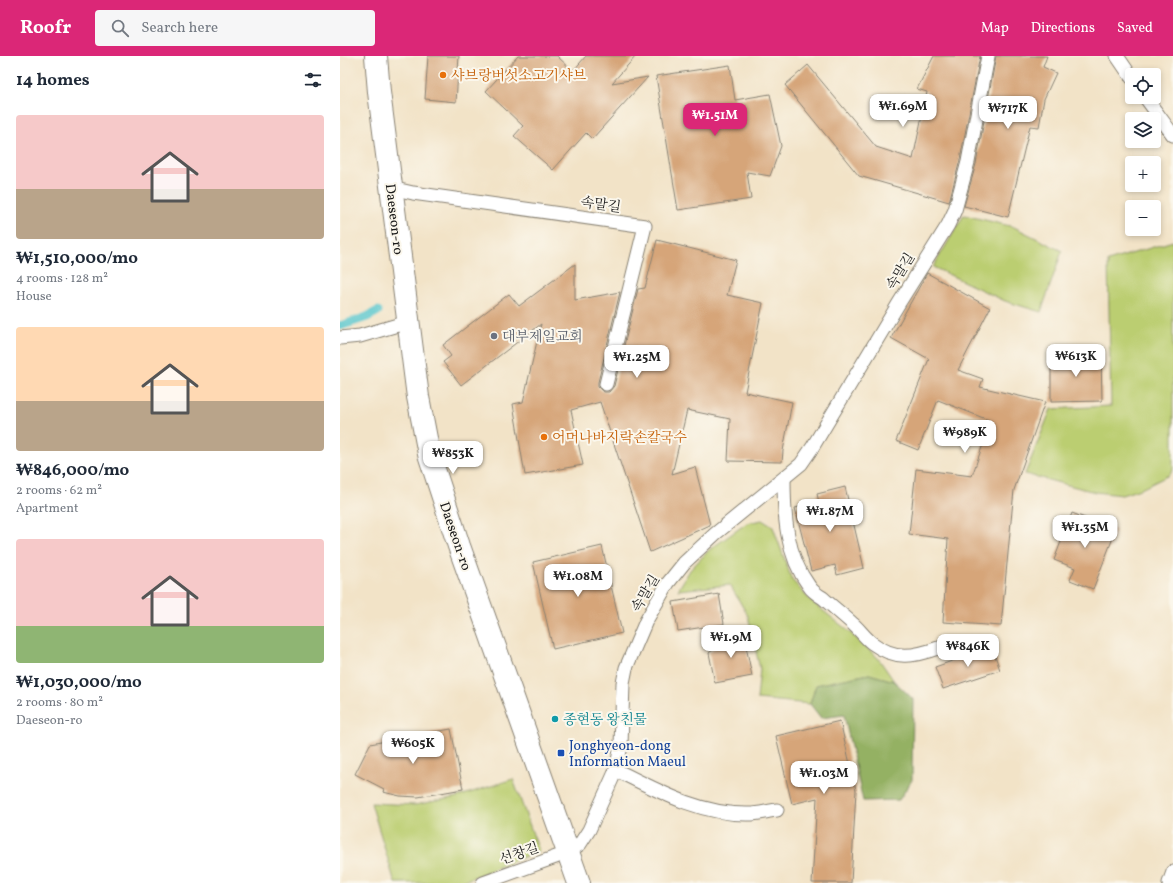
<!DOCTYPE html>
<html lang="en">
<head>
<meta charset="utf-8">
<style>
	:root { --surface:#fff; --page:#f6f6f7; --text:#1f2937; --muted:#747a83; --accent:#db2777 }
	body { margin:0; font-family:Vollkorn,"Noto Serif KR",serif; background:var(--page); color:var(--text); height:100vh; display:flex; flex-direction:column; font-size:15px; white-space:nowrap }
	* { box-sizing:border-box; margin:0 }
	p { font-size:13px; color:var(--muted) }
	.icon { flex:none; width:22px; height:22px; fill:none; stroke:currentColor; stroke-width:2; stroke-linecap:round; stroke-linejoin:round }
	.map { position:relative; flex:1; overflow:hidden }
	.side { display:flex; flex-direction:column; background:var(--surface); width:340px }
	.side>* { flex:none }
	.fabs { position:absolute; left:785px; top:12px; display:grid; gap:8px }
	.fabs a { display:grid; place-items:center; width:36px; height:36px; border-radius:4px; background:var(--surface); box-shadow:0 2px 6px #0003; font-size:20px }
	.price { position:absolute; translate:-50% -34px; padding:0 9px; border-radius:8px; background:#fff; color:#222; font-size:13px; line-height:26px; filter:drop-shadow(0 1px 2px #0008) }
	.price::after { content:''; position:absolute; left:50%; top:24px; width:12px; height:9px; margin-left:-6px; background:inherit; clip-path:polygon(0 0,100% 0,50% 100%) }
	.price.active { background:var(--accent); color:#fff }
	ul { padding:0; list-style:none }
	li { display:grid; align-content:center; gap:8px; height:212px; padding:0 16px }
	li span { display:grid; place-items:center; height:124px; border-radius:4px; color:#555 }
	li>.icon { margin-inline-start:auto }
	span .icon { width:72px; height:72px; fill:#fffc; stroke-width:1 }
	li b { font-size:17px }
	h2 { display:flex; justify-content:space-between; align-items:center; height:48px; padding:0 16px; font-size:17px }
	header { display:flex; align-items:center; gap:24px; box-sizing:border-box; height:56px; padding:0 20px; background:var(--accent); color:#fff }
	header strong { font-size:19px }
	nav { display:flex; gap:22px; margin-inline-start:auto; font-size:14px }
	.search { width:280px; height:36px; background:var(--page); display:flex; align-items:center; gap:10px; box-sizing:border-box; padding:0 14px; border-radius:4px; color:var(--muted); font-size:15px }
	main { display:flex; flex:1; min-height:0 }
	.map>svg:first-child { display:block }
	.green { fill:#bbce71; stroke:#6c7546 }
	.forest { fill:#94b163; stroke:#586640 }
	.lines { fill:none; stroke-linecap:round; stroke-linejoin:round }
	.stream { stroke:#58c6cc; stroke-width:9 }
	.building { fill:#d6a579 }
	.lane-casing { stroke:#878072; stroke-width:15 }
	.secondary-casing { stroke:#878072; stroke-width:24 }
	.lane { stroke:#fff; stroke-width:13 }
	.secondary { stroke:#fff; stroke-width:22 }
	.food-dot { fill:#e8710a; stroke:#fbf7ec; stroke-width:1.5 }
	.worship-dot { fill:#6b7280; stroke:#fbf7ec; stroke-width:1.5 }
	.culture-dot { fill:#0f9aa8; stroke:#fbf7ec; stroke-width:1.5 }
	.transit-dot { fill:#1a4fb4; stroke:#fbf7ec; stroke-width:1.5 }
	.labels { text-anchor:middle; stroke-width:4; stroke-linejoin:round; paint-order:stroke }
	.food-label { font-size:14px; fill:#c56008; stroke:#fbf7ec; text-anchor:start }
	.street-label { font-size:14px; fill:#1c1c1c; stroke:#fbf7ec }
	.worship-label { font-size:14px; fill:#5b616d; stroke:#fbf7ec; text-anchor:start }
	.culture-label { font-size:14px; fill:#0d838f; stroke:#fbf7ec; text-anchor:start }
	.transit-label { font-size:14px; fill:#164399; stroke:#fbf7ec; text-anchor:start }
</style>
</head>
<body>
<header>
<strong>Roofr</strong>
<div class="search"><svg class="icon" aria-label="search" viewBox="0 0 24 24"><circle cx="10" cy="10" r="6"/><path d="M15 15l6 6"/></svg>Search here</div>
<nav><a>Map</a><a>Directions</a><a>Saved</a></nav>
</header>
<main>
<section class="side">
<h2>14 homes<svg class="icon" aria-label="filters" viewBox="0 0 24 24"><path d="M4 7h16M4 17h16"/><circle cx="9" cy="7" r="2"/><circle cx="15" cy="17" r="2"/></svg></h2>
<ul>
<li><span style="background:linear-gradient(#f6c9c9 60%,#b9a48a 0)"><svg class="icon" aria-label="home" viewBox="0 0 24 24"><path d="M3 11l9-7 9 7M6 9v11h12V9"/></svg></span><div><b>₩1,510,000/mo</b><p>4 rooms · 128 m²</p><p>House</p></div></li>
<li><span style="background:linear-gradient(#ffd9b3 60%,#b9a48a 0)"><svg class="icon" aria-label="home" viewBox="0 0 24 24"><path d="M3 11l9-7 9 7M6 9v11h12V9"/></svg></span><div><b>₩846,000/mo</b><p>2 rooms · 62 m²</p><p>Apartment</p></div></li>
<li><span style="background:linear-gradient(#f6c9c9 70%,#8fb573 0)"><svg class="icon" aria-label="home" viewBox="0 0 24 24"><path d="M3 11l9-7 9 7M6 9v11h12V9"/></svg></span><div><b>₩1,030,000/mo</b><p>2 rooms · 80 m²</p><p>Daeseon-ro</p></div></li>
</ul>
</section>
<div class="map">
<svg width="833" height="827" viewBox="0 0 833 827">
	<rect width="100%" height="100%" fill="#fbf7ec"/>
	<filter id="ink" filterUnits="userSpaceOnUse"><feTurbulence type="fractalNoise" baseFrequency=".025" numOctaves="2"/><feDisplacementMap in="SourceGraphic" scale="8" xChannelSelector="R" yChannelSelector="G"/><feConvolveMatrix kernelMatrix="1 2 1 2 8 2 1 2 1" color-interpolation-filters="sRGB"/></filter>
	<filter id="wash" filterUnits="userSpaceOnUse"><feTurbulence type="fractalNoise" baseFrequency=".012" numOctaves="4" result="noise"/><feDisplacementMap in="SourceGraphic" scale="16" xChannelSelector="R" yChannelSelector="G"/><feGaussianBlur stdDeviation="0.9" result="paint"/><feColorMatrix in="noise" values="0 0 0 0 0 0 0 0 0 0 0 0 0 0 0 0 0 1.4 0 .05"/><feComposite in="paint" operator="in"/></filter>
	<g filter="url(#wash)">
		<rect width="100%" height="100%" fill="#f2e3c7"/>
		<g class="green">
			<polygon points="624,159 674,171 722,195 701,256 665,245 593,211"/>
			<polygon points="833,185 833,414 829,419 803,432 782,439 755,436 685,418 711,353 771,350 768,205"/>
			<polygon points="422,464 433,471 452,524 471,545 506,573 538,602 554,625 529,618 476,629 470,648 417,643 420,613 408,560 390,529 338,534 350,514 369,494 407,467"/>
			<polygon points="173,723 199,795 119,827 55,827 31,747 75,749 117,741"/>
		</g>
		<polygon class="forest" points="529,618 554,625 573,643 572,724 559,744 523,745 504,659 481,662 470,648 476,629"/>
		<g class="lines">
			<polyline class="stream" points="0,270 27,261 38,255"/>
		</g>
		<g id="blocks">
			<g class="building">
				<polygon points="88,0 119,0 116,46 85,43"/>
				<polygon points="178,0 217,0 233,15 246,0 296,0 272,27 308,21 252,83 246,77 213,114 174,80 183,70 146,35"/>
				<polygon points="594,0 640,0 620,104 609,146 519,120 445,29 468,9 536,91 573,103 587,36 577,33"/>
				<polygon points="656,0 707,0 703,11 716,17 704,43 699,71 690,70 668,161 624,150 636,108"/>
				<polygon points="390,9 395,44 430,38 441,90 430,120 407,116 411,143 338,154 316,20"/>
				<polygon points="317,184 396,204 387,239 423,247 405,336 452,346 443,395 442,406 388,405 390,363 347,354 332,418 355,411 370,469 310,496 260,346 231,354 243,409 185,419 173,348 183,346 201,268 121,329 103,306 111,300 103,289 169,238 179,250 235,208 235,244 280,236 258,326 258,331 261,334 264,336 269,336 274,330 298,233 305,232"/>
				<polygon points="587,217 650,252 618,314 643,323 640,331 705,346 674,434 661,570 603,566 608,483 569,478 576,413 632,420 651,365 598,344 578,394 556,385 589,303 551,282"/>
				<polygon points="761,297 762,345 711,346 711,298"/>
				<polygon points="505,431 524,512 497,519 495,509 471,515 455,452 479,446 477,438"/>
				<polygon points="732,457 776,474 753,533 730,524 735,512 714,504"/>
				<polygon points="262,490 282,577 213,593 193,506"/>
				<polygon points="379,538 384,568 338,575 333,546"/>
				<polygon points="402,570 412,620 375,627 369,597"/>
				<polygon points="652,591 660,614 603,633 595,611"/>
				<polygon points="500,665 516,734 511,827 472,827 477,742 452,748 436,680"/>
				<polygon points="111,673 123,733 78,741 60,740 43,736 44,733 15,718 30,688"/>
			</g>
		</g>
	</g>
	<g filter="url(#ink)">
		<use href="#blocks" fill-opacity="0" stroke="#878072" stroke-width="1"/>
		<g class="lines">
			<defs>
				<g id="lane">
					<polyline points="777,0 792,22"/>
					<polyline points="805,41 833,79"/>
					<polyline points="51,132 73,137 305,170 266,328"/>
					<polyline points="0,282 20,280 68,266"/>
					<path d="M444,423C444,460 446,499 469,530C472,535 478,539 483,542C493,551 503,559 513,568C520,574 525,582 532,587C555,604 573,601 598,592"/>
					<path d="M276,714C318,735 361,759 409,758C418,758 428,755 437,754"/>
					<polyline points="143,827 227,797 240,788 249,774 276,714 281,690 283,627 286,612 306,565 328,527 344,507 375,478 461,408 472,392 559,247 608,169 615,154 628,106 648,0"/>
					<polyline points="829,827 833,816"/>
				</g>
				<polyline id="secondary" points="36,0 39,36 78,341 89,398 119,490 239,827"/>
			</defs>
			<use href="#lane" class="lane-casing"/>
			<use href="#secondary" class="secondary-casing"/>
			<use href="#lane" class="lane"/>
			<use href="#secondary" class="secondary"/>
		</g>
	</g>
	<g class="food-dot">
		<circle cx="103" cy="19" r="4"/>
		<circle cx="204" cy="381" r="4"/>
	</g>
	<circle class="worship-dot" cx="154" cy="280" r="4"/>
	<circle class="culture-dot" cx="215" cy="663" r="4"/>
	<rect class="transit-dot" x="217" y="693" width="8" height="8" rx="2"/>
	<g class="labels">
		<g class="food-label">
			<text x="111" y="24">샤브랑버섯소고기샤브</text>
			<text x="212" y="386">어머나바지락손칼국수</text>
		</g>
		<g class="street-label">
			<text transform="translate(261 148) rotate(8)" y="5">속말길</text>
			<text transform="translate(55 163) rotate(83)" y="5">Daeseon-ro</text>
			<text transform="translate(560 215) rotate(-58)" y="5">속말길</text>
			<text transform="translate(116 480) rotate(71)" y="5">Daeseon-ro</text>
			<text transform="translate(305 537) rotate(-59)" y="5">속말길</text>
			<text transform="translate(179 797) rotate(-19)" y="5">선창길</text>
		</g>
		<g class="worship-label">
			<text x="162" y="285">대부제일교회</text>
		</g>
		<g class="culture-label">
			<text x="223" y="668">종현동 왕친물</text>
		</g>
		<g class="transit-label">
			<text x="229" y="694">Jonghyeon-dong<tspan x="229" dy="16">Information Maeul</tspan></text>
		</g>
	</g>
</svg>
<div class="fabs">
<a><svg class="icon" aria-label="locate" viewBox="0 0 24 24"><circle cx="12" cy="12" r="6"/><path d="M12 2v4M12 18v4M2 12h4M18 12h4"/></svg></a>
<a><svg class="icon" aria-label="layers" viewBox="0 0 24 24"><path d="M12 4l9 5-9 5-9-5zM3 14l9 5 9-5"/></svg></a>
<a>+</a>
<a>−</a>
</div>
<b class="price" style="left:563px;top:72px">₩1.69M</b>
<b class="price" style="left:668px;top:74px">₩717K</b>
<b class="price active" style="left:375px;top:81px">₩1.51M</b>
<b class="price" style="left:736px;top:322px">₩613K</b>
<b class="price" style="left:297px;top:323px">₩1.25M</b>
<b class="price" style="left:625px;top:398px">₩989K</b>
<b class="price" style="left:113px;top:419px">₩853K</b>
<b class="price" style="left:490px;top:477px">₩1.87M</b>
<b class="price" style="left:745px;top:493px">₩1.35M</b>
<b class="price" style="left:238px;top:542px">₩1.08M</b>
<b class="price" style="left:391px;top:603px">₩1.9M</b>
<b class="price" style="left:628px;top:612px">₩846K</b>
<b class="price" style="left:73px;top:709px">₩605K</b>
<b class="price" style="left:484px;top:739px">₩1.03M</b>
</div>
</main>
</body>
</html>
